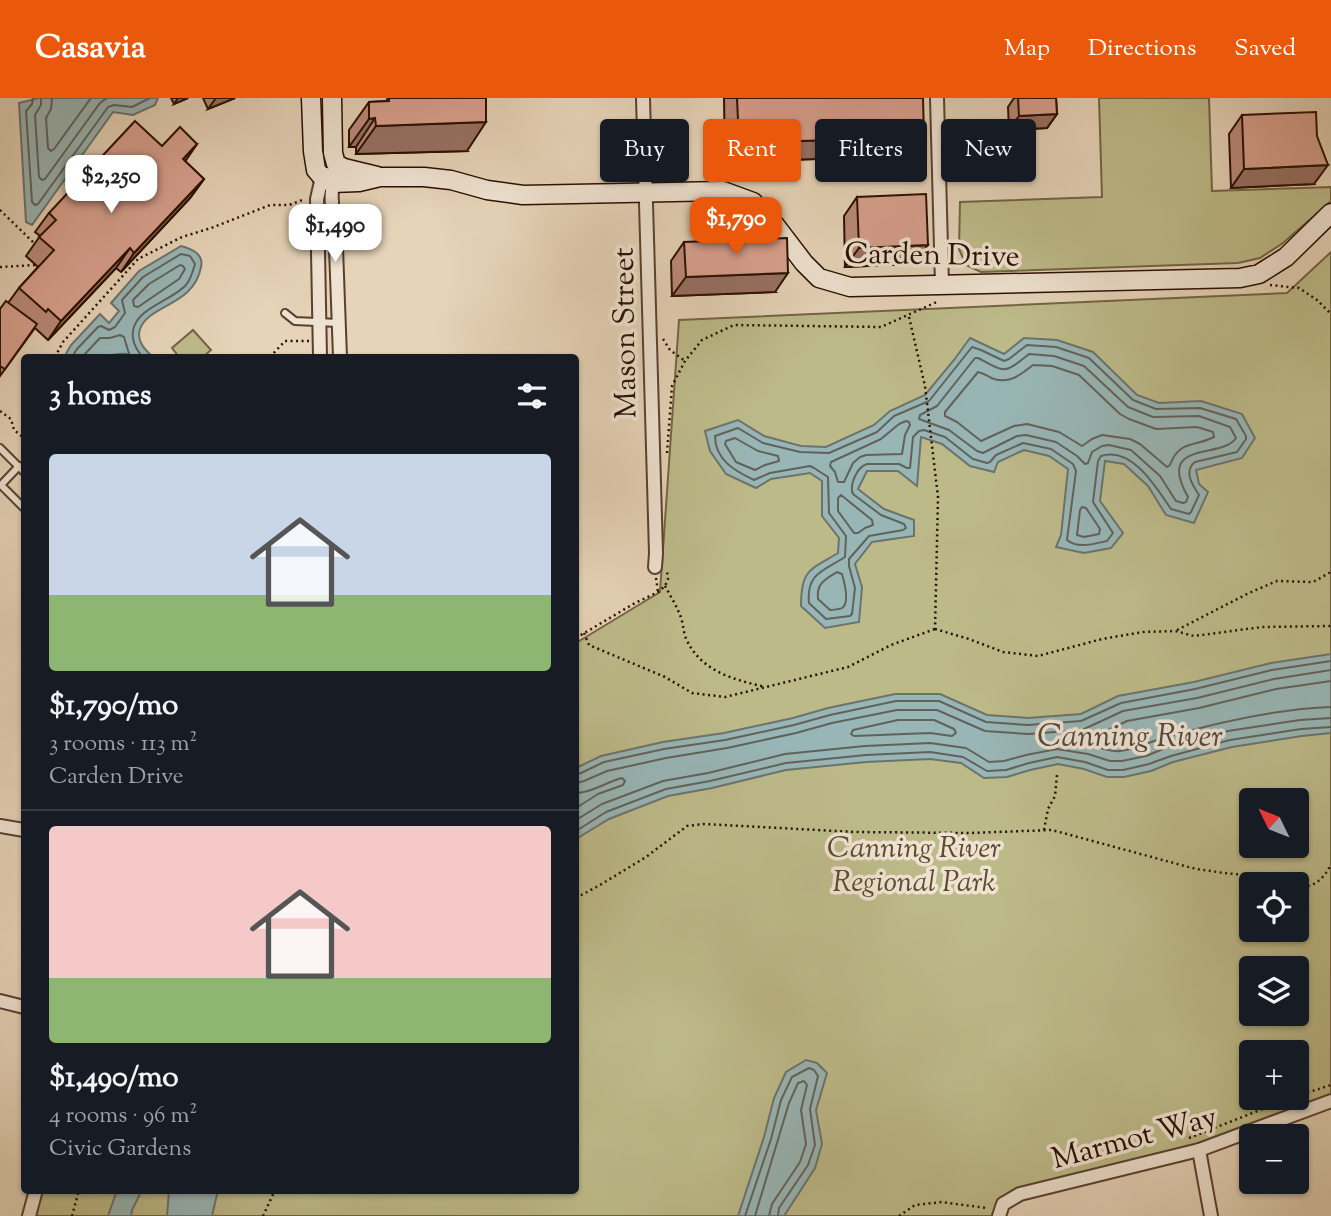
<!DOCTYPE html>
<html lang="en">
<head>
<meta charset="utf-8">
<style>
	:root { --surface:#171b24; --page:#20242c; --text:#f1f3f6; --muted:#9ea1a6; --line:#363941; --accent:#ea580c }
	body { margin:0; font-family:"Sorts Mill Goudy",serif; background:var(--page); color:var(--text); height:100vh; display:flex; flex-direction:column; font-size:26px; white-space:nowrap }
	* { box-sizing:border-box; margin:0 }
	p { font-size:23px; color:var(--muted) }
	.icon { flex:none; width:38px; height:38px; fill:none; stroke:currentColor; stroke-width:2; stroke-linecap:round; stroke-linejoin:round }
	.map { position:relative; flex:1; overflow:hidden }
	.side { position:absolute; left:21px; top:256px; width:558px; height:840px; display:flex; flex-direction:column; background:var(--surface); border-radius:7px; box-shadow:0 2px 5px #0004 }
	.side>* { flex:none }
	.top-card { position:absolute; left:600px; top:21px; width:625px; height:63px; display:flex; gap:14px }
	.needle { width:46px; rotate:313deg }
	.tools { position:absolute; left:1239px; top:690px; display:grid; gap:14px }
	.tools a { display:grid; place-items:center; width:70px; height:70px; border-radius:7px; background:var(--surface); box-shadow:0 2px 5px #0004; font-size:35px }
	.price { position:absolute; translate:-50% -60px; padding:0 16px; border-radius:14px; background:#fff; color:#222; font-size:23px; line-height:46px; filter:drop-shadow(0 2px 4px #0008) }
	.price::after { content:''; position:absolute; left:50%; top:42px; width:21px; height:16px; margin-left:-10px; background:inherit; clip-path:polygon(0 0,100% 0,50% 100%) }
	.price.on { background:var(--accent); color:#fff }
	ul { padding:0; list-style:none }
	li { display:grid; align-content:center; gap:14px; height:371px; padding:0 28px }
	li+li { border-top:2px solid var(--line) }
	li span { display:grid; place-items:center; height:217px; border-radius:7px; color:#555 }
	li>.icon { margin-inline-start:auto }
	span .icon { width:126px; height:126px; fill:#fffc; stroke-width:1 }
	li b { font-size:30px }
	h2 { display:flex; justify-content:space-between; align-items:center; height:84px; padding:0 28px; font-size:30px }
	.tag { padding:0 24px; border-radius:7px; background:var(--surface); box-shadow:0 2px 5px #0004; font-size:24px; line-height:63px }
	.tag.on { background:var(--accent); color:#fff }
	header { display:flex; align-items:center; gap:42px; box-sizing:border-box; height:98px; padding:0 35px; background:var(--accent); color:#fff }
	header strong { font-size:33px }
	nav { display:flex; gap:38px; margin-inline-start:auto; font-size:24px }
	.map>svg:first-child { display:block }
	.green { fill:#bdba89; stroke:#746444; stroke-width:2; fill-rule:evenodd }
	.water { fill:#98b6b6; stroke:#6c736d; stroke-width:2 }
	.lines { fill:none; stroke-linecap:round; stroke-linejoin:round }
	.shore { stroke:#61625b; stroke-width:2 }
	.lane-casing { stroke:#59402e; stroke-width:10 }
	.street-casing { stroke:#59402e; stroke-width:16 }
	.secondary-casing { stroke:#2a0f00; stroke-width:21 }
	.path { stroke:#2a0f00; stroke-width:2.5; stroke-dasharray:2 3.5; stroke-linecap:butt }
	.lane { stroke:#efe2d1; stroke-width:6 }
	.street { stroke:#efe2d1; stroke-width:12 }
	.secondary { stroke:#efe2d1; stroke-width:18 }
	.wall { fill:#ba8a7a; stroke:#2a0f00; stroke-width:2 }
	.shaded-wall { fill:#977063; stroke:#2a0f00; stroke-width:2 }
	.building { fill:#d8a08e; stroke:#2a0f00; stroke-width:2 }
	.labels { text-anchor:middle; stroke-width:7; stroke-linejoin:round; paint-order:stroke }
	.street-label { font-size:30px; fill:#2a0f00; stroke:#efe2d1 }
	.park-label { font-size:30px; font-style:italic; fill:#5d4b30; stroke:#efe2d1 }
	.water-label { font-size:32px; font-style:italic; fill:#504940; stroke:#efe2d1 }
</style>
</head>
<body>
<header>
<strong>Casavia</strong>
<nav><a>Map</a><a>Directions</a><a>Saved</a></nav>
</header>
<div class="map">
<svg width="1331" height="1118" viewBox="0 0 1331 1118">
	<rect width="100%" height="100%" fill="#e6d3b8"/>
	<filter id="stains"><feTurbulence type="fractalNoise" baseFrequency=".00286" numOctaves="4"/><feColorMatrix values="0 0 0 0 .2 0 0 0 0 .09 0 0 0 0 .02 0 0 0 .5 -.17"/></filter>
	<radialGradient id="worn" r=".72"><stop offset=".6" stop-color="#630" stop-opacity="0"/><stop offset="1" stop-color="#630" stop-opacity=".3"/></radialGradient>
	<g class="green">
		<polygon points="1099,0 1209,0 1212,93 1331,89 1331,103 1283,145 1260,160 1238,165 981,174 966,167 959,151 960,104 1102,99"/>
		<path d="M1331,154V1007L997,1106L998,1118H34L41,1092H576V545L660,494L679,222L1287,195ZM1251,702H1297V747H1251ZM1251,786H1297V831H1251ZM1251,870H1297V915H1251ZM1251,954H1297V999H1251Z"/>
		<polygon points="193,232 211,252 203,259 179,259 172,250"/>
	</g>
	<g class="water">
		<polygon points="39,0 158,0 155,7 133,17 113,14 32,127 26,124 19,5"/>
		<path d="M181,148C192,151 204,156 201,169C194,208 149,206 140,231C136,243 145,252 153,259H136C125,252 111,258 98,259C87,260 75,259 64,259L71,247L100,216L109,225L119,213L111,205L139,173Z"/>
		<path d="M970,240L1004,256L1024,240L1057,242L1093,254L1137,297L1159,305L1201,303L1242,316L1255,340L1242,360L1196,372L1199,386L1208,394L1194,425L1166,417L1148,388L1124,366L1105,363L1100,403L1123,435L1111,450L1084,455L1056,449L1061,437L1068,371L1049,358L1024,352L998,364L994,374L970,368L942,346L921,339L917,388L898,373H867L858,391L884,411L914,422V438L872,444L855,466L862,489L859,524L825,530L801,508C801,471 810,472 838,455L839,440L822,418V383L810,375L771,381L756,390L726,376L710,353L705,333L738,322L764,338L801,348L826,349L874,327L890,313L925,297L954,262Z"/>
		<polygon points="1331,556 1331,635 1302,638 1232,649 1173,664 1151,673 1124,679 1107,679 1084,671 1058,666 1030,672 1007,679 984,680 961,665 930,661 866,664 786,672 712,690 668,698 609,721 576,741 576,670 601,658 663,644 724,635 793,620 828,610 895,596 940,596 987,617 1028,620 1081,616 1118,598 1194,584 1271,565"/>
		<polygon points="806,962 817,965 827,975 816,1012 822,1046 815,1070 784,1118 738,1118 764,1039 774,1000 786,974"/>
		<polygon points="117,1092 142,1092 132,1112 131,1118 108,1118"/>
		<polygon points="169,1092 218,1092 212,1118 167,1118"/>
	</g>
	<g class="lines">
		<g class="shore">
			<polyline points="33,0 32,6 26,13 32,104 35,107 38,106 108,9 114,7 132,9 150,0"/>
			<polyline points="41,0 41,7 35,17 39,79 42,82 45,81 100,5 107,0"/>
			<polyline points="52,0 51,11 46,20 48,50 51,53 54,51 91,0"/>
			<polygon points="180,167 183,168 185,171 179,181 138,209 134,208 133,202 149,186"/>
			<path d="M1027,247L1056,249L1089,260L1133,302L1156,311L1200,310L1236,321L1246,338V341L1237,354L1195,364C1183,373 1193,388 1199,397L1191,414L1189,416L1171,411C1156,389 1132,348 1101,358L1098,363L1093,404L1113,435L1107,443C1093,446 1078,451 1067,442L1076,373L1073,366L1051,351L1023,345L996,357L990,364L987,365L973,361L945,339L924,332L919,333L913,339L910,370H907L899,366H867C857,369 849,387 853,396L881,417L904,426L906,430L903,432L869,438L849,461V468L855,490L852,516L850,518L826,521L809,505C806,475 824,473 845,459L846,438L829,415L828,379L814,370L810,368L770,375L754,382C735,373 715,362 715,338L738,330L763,345L800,354L829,355L877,334L894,318L929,303L972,249L981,252L1004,263L1009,261Z"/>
			<path d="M1029,256L1054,258L1084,268L1128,309L1153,319L1199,318L1230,329L1236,340C1222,362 1155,341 1188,399L1186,404L1183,405L1176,403L1160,378L1131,352L1109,347L1102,348L1092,354L1088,365L1085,366L1077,358L1056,344L1026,337L1017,338L983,355L977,353L949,332L919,321L920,317L937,308L975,260H978C1006,275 1004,276 1029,256Z"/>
			<path d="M72,259L77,251L98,229L101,228L109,232L115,229L125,215L122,202L143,179L181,156L190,158L195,166C193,173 191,181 186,187C171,204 129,211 133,240C134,248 137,253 143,259"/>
			<polyline points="82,259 100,240 110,240 120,237 124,239 130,259"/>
			<path d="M1033,267L1052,268L1079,277L1120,316L1129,321L1156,331L1197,329L1213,334L1214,339C1195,349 1179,342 1170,367L1167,369L1140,346L1130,341L1102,337L1092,341L1082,348L1059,334L1027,326L1014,328L981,343L957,324L945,318V314L978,274C984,275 988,279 994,281C1011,286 1021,276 1033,267Z"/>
			<polygon points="906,323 909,324 910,327 905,337 902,356 866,357 860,359 853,365 844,384 838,384 835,374 830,368 831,364 881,341 899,326"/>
			<polygon points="735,340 758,353 778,358 779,363 765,367 755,372 736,364 725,346 726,343"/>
			<polygon points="841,397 872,422 873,427 865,430 858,435 854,435 838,413 838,400"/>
			<polygon points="1082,409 1086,410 1100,431 1099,436 1084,439 1077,437 1080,412"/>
			<path d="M837,474L842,476C844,483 850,505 842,510C842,511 831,512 830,512L818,501C816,486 825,481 837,474Z"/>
			<path d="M1331,583L1276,591L1199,610L1127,623L1092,640L1090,644C1097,650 1111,654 1120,653C1137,651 1151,643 1167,639C1219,624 1277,611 1331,609"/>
			<polygon points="898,622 934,622 954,631 956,635 952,638 930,635 854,638 851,636 853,632"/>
			<polyline points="576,676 581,675 604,664 664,651 725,642 794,627 830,617 896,603 939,603 986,624 1028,627 1081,623 1121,605 1195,591 1272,572 1331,563"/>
			<polyline points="576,685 584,683 607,673 666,660 727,650 796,635 832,625 897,612 937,612 985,633 1028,636 1082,632 1123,613 1197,600 1274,581 1331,572"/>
			<path d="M576,695C592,695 606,684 622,680L625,683L623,687L598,696L576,710"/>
			<polyline points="576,722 602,706 663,683 708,675 785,656 865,648 930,645 966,650 989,664 1004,663 1026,657 1057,651 1088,656 1110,663 1122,663 1146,658 1168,649 1228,633 1300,622 1331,620"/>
			<polyline points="576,733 606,714 666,691 710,683 786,665 866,657 930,654 963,659 987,673 1006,672 1029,665 1057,659 1085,664 1108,672 1123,672 1149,666 1171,658 1230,642 1301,631 1331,629"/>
			<polyline points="745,1118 771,1041 781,1002 792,979 809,970 814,972 818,978 810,1011 815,1047 808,1067 779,1110 778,1118"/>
			<polyline points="755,1118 789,1005 798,985 804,983 807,987 801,1012 806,1046 800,1064 772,1106 769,1118"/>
		</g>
		<defs>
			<g id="lane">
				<polyline points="285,215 295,223 338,225"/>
				<polyline points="0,350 24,374"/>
				<polyline points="19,368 1,387 24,410"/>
			</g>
			<g id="street">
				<polyline points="643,0 656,455 655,469"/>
				<polyline points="937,0 942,187"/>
				<path d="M334,77C331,91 331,109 335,123L340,259"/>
				<polyline points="320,259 317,101 322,79 326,76"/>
				<polyline points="0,728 24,732"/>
				<polyline points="0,903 24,909"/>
				<polyline points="1199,1052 1211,1118"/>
				<polyline points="29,1118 36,1092"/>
				<polyline points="999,1118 1003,1106 1020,1096 1199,1052 1331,1003"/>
			</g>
			<g id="secondary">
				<polyline points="311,0 313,53 316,72 322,79 332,85 359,84 380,79 424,79 451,82 487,92 523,97 723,93 753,104 775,127 804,165 819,180 850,189 1240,180 1259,176 1286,159 1331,115"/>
				<polyline points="332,0 333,55 336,66 344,70 377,78"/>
			</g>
		</defs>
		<use href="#lane" class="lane-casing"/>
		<use href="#street" class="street-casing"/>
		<use href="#secondary" class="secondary-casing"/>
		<g class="path">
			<polyline points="0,112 36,147"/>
			<polyline points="0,169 36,167"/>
			<polyline points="1270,187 1299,190 1317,202 1331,216"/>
			<polyline points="909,219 925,288 938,399 935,531"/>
			<polyline points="663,241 670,252 685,263"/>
			<polyline points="55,259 63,244 138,161 182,139 211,130 270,107 289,107 305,101"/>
			<polyline points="254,259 264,259"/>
			<polyline points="270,259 285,243 309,243"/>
			<polyline points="0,313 11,321 14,332 24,340"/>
			<polyline points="667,355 672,288 685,263 702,242 734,227 881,229 939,203"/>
			<polyline points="656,480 658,494"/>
			<path d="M665,488C670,497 676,507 680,517C683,524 683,531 685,538C699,573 732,581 765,589"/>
			<polyline points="935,531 969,541 1003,554 1038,558 1102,541 1143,534 1175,533 1194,538 1262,529 1331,528"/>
			<polyline points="1177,532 1249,495 1277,483 1313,484 1331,474"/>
			<polyline points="584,535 589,547 665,579 692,595 725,599 848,569 891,547 935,531"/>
			<polyline points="576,540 635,505 658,494 665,488 668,481 667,473"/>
			<polyline points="1044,732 1048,711 1055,698 1057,677"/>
			<path d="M1297,788C1312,792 1325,780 1331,766"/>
			<polyline points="576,800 600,787 646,759 687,728 704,726 855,734 970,735 1052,732 1196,771 1224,775 1265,779 1290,786"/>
			<polyline points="1297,998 1331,987"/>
			<polyline points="1189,1040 1293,999"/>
			<polyline points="72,1118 79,1092"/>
			<polyline points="263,1118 275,1092"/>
			<polyline points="899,1118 915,1107 942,1104 986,1110"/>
		</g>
		<use href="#lane" class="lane"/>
		<use href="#street" class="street"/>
		<use href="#secondary" class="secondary"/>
	</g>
	<g class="wall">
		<polygon points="171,0 188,0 174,6"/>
		<polygon points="203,0 235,0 208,11"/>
		<polygon points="388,0 467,53 356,56 356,49 349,49 349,32 369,4 386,3"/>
		<polygon points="724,0 923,0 910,58 725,64"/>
		<polygon points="1014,0 1056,0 1057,16 1047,30 1009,32 1008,9"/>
		<polygon points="1242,17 1314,86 1231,90 1229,36"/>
		<polygon points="197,46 185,63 204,81 190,100 121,174 116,170 48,242 35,230 0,278 0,211 8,205 19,190 38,169 26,158 40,138 35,134 49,115 162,48"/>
		<polygon points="857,99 914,166 845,169 844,118"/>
		<polygon points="684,144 775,194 672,198 671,163"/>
	</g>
	<g class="shaded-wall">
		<polygon points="178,0 188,0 174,6"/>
		<polygon points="216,0 235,0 208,11"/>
		<polygon points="1057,16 1047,30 1009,32 1019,18"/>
		<polygon points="375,20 356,49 349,49 369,21"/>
		<polygon points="486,24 467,53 356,56 376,28"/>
		<polygon points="924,39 910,58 725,64 739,45"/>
		<polygon points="197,46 184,65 183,61"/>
		<polygon points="1328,67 1314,86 1231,90 1244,71"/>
		<polygon points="204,81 190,100 121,174 134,155"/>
		<polygon points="928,147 914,166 845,169 859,150"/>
		<polygon points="130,150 116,170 48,242 61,223"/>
		<polygon points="788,175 775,194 672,198 686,179"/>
	</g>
	<g class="building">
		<polygon points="389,0 486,0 486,24 376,28 375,20 369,21 369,4 389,3"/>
		<polygon points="737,0 923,0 924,39 739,45"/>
		<polygon points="1018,0 1056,0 1057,16 1019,18"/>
		<polygon points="1316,14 1317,38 1328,67 1244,71 1242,17"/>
		<polygon points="135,23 162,48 180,29 197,46 183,61 204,81 134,155 130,150 61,223 48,211 46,214 19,190 54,152 39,139 56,122 49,115"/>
		<polygon points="926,96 928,147 859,150 857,99"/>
		<polygon points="787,140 788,175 686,179 684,144"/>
		<polygon points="6,203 37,226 5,271 0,268 0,211"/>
	</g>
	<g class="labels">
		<g class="street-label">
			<text transform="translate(932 156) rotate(1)" y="10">Carden Drive</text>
			<text transform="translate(624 235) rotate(-91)" y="10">Mason Street</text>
			<text transform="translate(1134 1039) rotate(-15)" y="10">Marmot Way</text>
		</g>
		<g class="park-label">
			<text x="914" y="759">Canning River<tspan x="914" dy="34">Regional Park</tspan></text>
		</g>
		<g class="water-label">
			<text x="1130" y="648">Canning River</text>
		</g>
	</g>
	<rect width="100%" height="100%" filter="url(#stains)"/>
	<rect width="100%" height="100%" fill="url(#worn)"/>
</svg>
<div class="tools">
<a><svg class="needle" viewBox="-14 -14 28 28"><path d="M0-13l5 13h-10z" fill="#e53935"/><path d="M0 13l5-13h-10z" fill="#9ea1a6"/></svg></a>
<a><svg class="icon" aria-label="locate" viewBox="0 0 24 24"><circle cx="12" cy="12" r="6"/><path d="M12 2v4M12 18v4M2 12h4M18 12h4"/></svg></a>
<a><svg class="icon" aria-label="layers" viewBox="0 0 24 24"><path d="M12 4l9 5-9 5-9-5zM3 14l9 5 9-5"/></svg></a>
<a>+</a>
<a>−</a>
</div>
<b class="price" style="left:111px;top:117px">$2,250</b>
<b class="price on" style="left:736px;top:159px">$1,790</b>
<b class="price" style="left:335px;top:166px">$1,490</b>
<div class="top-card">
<a class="tag">Buy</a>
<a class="tag on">Rent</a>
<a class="tag">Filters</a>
<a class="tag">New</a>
</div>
<section class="side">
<h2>3 homes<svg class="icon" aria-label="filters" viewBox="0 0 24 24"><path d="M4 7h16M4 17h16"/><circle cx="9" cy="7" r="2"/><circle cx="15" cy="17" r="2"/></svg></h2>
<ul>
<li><span style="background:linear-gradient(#c9d6e8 65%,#8fb573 0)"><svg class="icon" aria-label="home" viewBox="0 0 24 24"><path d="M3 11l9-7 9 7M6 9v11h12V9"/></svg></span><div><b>$1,790/mo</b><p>3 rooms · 113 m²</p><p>Carden Drive</p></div></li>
<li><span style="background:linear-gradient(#f6c9c9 70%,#8fb573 0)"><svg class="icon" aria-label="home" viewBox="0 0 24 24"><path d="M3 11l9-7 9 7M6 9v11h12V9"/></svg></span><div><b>$1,490/mo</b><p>4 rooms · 96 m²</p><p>Civic Gardens</p></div></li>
</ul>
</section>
</div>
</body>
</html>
